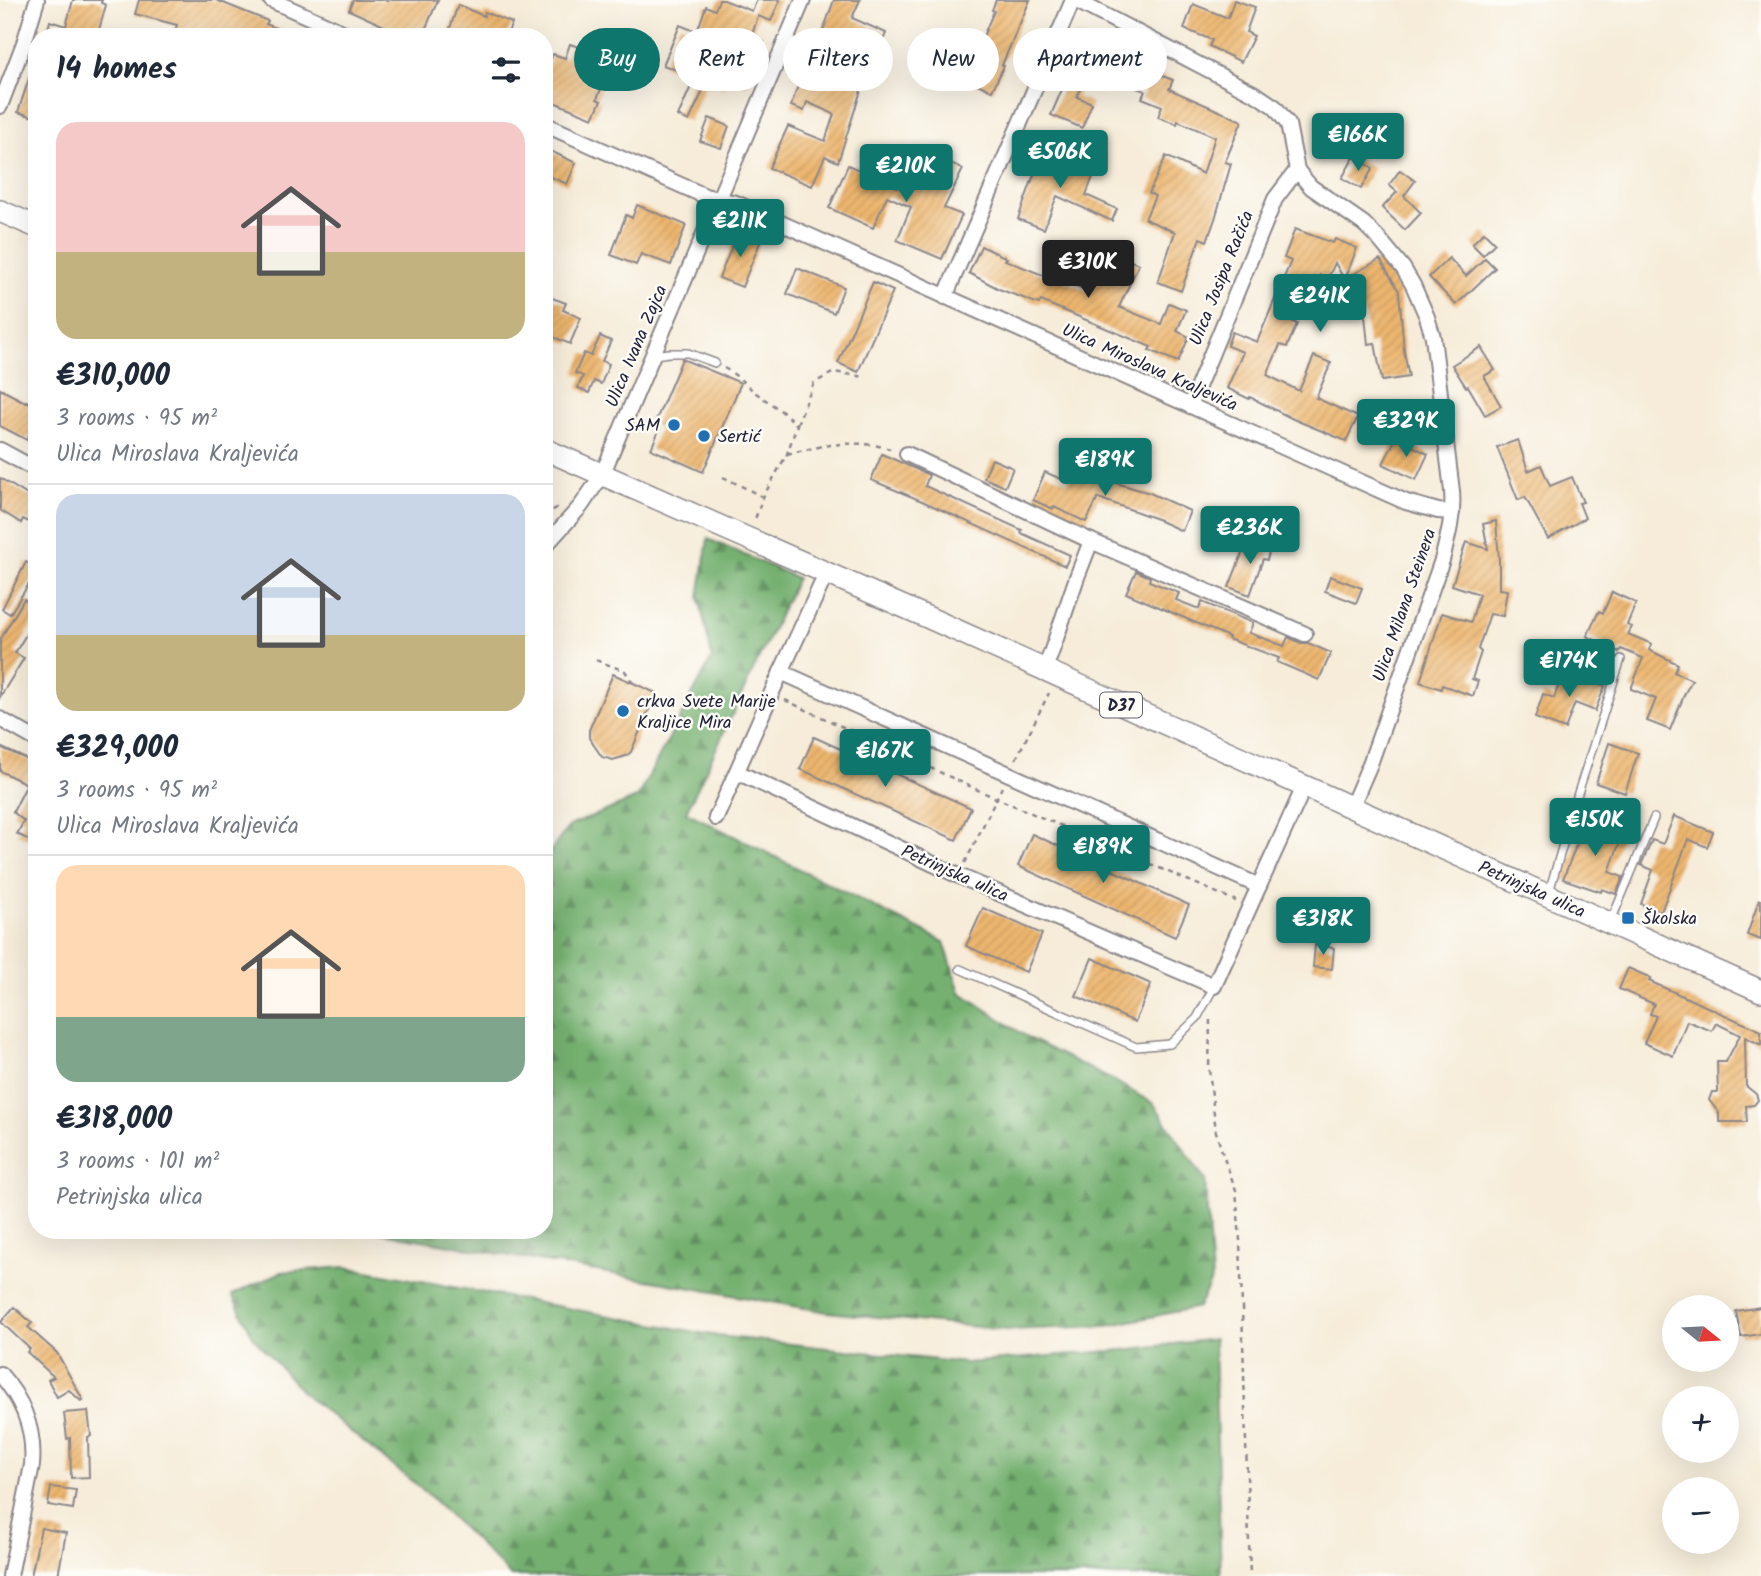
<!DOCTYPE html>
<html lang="en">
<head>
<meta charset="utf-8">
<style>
	:root { --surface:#fff; --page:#f6f6f7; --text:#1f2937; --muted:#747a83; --line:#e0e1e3; --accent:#0f766e }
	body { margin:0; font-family:Kalam,sans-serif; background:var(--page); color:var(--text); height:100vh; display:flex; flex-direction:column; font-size:26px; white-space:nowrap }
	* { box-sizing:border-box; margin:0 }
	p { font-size:23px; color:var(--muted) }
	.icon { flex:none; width:38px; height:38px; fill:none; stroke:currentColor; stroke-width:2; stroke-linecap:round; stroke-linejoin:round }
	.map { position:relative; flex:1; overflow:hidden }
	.sheet { position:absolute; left:28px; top:28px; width:525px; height:1211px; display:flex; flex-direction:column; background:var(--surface); border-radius:28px; box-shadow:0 7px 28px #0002 }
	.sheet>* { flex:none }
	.banner { position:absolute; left:574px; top:28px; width:665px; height:63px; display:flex; gap:14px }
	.needle { width:46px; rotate:108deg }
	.controls { position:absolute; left:1662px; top:1295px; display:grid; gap:14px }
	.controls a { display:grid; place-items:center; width:77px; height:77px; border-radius:50%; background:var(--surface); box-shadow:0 7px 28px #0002; font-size:35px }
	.price { position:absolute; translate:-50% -60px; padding:0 16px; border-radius:7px; background:var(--accent); color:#fff; font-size:23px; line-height:46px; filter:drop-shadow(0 2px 4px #0008) }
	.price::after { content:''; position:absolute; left:50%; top:42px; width:21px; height:16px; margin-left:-10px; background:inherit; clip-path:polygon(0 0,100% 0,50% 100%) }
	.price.on { background:#222; color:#fff }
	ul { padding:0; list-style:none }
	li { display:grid; align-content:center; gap:14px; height:371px; padding:0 28px }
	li+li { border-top:2px solid var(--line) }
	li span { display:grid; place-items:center; height:217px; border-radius:21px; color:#555 }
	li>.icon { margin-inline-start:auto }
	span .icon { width:126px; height:126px; fill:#fffc; stroke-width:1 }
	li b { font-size:30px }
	h2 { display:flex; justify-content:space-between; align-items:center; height:84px; padding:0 28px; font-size:30px }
	.chip { padding:0 24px; border-radius:32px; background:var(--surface); box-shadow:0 7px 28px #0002; font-size:24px; line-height:63px }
	.chip.on { background:var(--accent); color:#fff }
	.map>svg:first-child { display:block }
	.forest { fill:url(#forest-firs); stroke:#4b6956; stroke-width:2 }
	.building { fill:url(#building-hatch) }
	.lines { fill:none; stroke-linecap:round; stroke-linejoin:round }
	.service-casing { stroke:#8c878a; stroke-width:10 }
	.minor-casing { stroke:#8c878a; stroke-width:18 }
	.primary-casing { stroke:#8c878a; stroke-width:24 }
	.path { stroke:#8c878a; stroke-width:2.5; stroke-dasharray:5 5; stroke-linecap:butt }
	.service { stroke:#fff; stroke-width:7 }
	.minor { stroke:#fff; stroke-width:14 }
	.primary { stroke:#fff; stroke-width:21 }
	.poi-dot { fill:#1f6fb2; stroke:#fdfcf7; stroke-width:2.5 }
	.labels { text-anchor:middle; stroke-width:5; stroke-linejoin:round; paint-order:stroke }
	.shield { fill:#fdfcf7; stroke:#646373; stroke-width:2 }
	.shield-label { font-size:16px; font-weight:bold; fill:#22223b }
	.street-label { font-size:18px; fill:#22223b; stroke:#fdfcf7 }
	.poi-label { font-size:18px; fill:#22223b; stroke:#fdfcf7; text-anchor:start }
</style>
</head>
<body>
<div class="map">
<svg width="1761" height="1576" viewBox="0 0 1761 1576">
	<defs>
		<pattern id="forest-firs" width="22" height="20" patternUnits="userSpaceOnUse" patternTransform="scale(1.75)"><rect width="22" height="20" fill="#74b070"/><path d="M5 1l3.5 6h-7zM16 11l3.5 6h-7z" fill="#5f8f5d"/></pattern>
		<pattern id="building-hatch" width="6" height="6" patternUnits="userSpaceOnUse" patternTransform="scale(1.75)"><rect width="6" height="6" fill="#edb66e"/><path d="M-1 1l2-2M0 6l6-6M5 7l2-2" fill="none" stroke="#cb9c60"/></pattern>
	</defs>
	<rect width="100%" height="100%" fill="#fdfcf7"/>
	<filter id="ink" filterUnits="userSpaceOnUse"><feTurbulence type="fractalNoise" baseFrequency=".0143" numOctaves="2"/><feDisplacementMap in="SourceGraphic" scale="14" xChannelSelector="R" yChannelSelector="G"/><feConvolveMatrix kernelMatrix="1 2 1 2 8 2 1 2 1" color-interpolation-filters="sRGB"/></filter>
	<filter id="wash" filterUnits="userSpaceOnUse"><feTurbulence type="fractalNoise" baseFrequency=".00686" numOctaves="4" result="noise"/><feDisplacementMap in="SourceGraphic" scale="28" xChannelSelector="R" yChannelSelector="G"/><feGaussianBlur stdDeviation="1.57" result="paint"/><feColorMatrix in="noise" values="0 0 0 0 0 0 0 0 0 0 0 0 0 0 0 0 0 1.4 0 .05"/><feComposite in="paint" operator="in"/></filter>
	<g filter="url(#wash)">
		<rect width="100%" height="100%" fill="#f6ecd9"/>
		<g class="forest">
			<polygon points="708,539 797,578 686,812 944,942 960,992 1030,1039 1116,1082 1154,1104 1205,1180 1212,1279 1198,1307 1107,1326 1006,1330 827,1312 365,1230 544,1230 544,860 569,826 637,798 712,658 699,597"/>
			<polygon points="346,1267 718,1336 965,1363 1123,1350 1214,1339 1221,1576 511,1576 430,1496 303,1393 254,1338 232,1295 281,1272"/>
		</g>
		<g id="blocks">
			<g class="building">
				<polygon points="73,0 102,0 101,3 106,5 97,37 46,37 50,21 66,26"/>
				<polygon points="139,0 216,0 268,21 266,24 297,37 173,37 177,25 135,14"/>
				<polygon points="353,0 438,0 422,37 408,37 349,10"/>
				<polygon points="719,0 724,0 752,11 757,0 780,0 771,21 758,16 751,38 764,42 746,86 725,78 735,53 711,44 700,66 728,80 724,88 714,84 712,87 706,84 689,121 678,116 695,77 663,65 680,25 697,32 706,6 715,10"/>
				<polygon points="834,0 860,0 852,18 886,33 881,46 855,34 851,46 821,37"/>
				<polygon points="996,0 1030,0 1002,65 1004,66 992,91 969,80 975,67 950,56 959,37 979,46 994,11 992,10"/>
				<polygon points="1234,0 1255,7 1246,32 1254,36 1241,62 1209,46 1212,40 1184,29 1193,4 1228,18"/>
				<polygon points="458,5 484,16 485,12 512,23 506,37 447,37"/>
				<polygon points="1076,36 1094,44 1144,62 1142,68 1173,80 1169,89 1242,121 1225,162 1231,164 1215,219 1207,241 1200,238 1181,291 1158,282 1175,232 1145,219 1155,196 1149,193 1166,156 1203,174 1215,137 1178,121 1177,124 1158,117 1162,106 1142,98 1145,91 1088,70 1077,97 1092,103 1082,128 1051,115 1073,64 1065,61"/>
				<polygon points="570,44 593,52 592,55 627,70 622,83 606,76 597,99 601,101 593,118 544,98 544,75 553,54 565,58"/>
				<polygon points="809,58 826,63 825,67 864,81 838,162 825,156 812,186 769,168 788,126 825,141 834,114 807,102 804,111 791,106 799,83 801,84"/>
				<polygon points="34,63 37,64 37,118 18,112"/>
				<polygon points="709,118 729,126 721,148 700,141"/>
				<polygon points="1046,147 1072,155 1069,164 1094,174 1086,195 1117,209 1112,221 1057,196 1044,229 1018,219 1035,172 1037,172"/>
				<polygon points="544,148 576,163 567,184 544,174"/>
				<polygon points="930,153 963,169 944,208 962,215 942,259 897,240 911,207 887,196 873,228 829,208 848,165 911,193"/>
				<polygon points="1354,157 1373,168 1361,189 1342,178"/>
				<polygon points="1400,170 1415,181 1404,196 1421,213 1405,230 1382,208 1397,192 1389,185"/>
				<polygon points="637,205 686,225 671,265 641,254 636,265 611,255 626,215 632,218"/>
				<polygon points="1295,229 1333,243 1335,239 1357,248 1345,279 1380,259 1399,291 1404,351 1409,377 1382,381 1375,343 1368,344 1365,316 1335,263 1328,278 1320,275 1316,285 1308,282 1293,322 1297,324 1287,347 1280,345 1267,375 1299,391 1314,356 1331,363 1316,398 1358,417 1346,441 1293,419 1250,397 1249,399 1227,388 1243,352 1227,346 1232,332 1257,342 1291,261 1284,258"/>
				<polygon points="738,231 761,240 742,287 719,278"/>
				<polygon points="1484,232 1495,243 1483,255 1472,244"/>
				<polygon points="981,246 1007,258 1005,260 1055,280 1056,277 1090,292 1104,262 1122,270 1126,259 1139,264 1119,307 1161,324 1169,303 1186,310 1177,331 1189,337 1178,362 1149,350 1151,347 1041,301 1039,304 999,289 969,273"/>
				<polygon points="1449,258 1466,276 1485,258 1495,268 1456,305 1429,277"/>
				<polygon points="797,268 844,287 834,313 787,294"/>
				<polygon points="873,282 893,291 858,372 838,363"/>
				<polygon points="544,295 566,303 563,310 581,318 570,344 544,333"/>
				<polygon points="600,336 611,341 602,361 609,364 601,384 594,381 589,393 578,388 583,376 575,373 584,353 591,356"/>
				<polygon points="1481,347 1495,370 1484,376 1501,406 1485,415 1468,386 1466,387 1452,365"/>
				<polygon points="682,359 741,383 703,472 651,449 660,428 654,425"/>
				<polygon points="0,389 25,402 26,401 37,406 37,440 28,436 27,440 0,426"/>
				<polygon points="1396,438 1428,454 1416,480 1383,464"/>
				<polygon points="1518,440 1528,471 1541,465 1550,486 1572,477 1583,502 1579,503 1585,518 1548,539 1525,497 1518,500 1497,447"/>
				<polygon points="882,454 929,475 925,486 1022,530 1021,533 1070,555 1065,566 922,501 871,480"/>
				<polygon points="992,459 1013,468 1005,487 984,478"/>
				<polygon points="1074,468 1109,481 1150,493 1190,511 1182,531 1160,521 1160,520 1098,498 1086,522 1054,507 1053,509 1033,500 1045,472 1068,482"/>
				<polygon points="0,478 37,501 37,526 23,519 21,523 0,510"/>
				<polygon points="1496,521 1499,560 1499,589 1507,590 1503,616 1490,614 1478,649 1481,652 1472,679 1478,681 1473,696 1442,685 1441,689 1420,682 1442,613 1471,622 1479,594 1452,585 1466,542 1488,549 1483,524"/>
				<polygon points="1252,539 1271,545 1267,560 1263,559 1250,595 1229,587 1246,544 1250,545"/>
				<polygon points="26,562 37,569 37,571 10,614 2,609"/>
				<polygon points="1136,571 1150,577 1149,581 1179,593 1176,600 1199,609 1202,602 1253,623 1249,633 1284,646 1288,637 1301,643 1308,643 1331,653 1319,680 1277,662 1279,658 1228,639 1229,637 1126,593"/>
				<polygon points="1330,576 1362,588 1356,603 1325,591"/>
				<polygon points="1612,592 1636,603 1627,625 1632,627 1628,634 1652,644 1649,650 1678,664 1674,672 1692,680 1685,693 1670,730 1647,721 1656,699 1631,689 1643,658 1621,649 1619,652 1587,636 1599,611 1603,613"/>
				<polygon points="24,599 37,607 37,616 15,653 24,658 0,697 0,640"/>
				<polygon points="1564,670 1605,686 1595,711 1575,703 1565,729 1535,718 1543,694 1554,698"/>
				<polygon points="613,674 656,693 631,752 626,756 613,760 602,757 589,738 589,730"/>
				<polygon points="814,737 971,808 956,840 800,769"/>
				<polygon points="1609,743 1638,753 1625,793 1596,783"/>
				<polygon points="0,747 37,764 37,831 34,829 29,840 17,834 24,821 13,812 27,784 0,771"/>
				<polygon points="1588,816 1623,833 1609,872 1623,877 1616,894 1602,889 1601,892 1563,879"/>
				<polygon points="1674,816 1713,832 1707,847 1688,839 1661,912 1641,904 1653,870 1641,865 1652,840 1663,844"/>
				<polygon points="1032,834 1189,905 1175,937 1018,866"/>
				<polygon points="1759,900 1761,900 1761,940 1747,935"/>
				<polygon points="983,908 1042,934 1026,972 966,946"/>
				<polygon points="1315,945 1334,948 1332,969 1313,967"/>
				<polygon points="1092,958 1151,984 1135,1022 1076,996"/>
				<polygon points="1628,968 1651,978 1649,981 1761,1031 1761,1045 1745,1037 1746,1086 1756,1094 1758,1100 1754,1105 1746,1106 1747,1122 1719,1122 1719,1113 1709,1100 1712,1092 1718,1092 1717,1062 1726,1062 1740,1035 1716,1023 1712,1031 1687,1021 1673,1056 1644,1043 1656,1016 1650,1014 1654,1004 1619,989"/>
				<polygon points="14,1307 32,1323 28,1327 57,1353 83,1400 81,1401 69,1390 57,1397 48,1380 54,1377 27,1352 30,1349 1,1322"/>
				<polygon points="1761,1307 1761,1334 1741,1337 1736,1311"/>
				<polygon points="88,1411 91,1436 88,1437 89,1477 71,1478 70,1438 67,1439 64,1413"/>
				<polygon points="51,1487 76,1490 73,1509 48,1505"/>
				<polygon points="41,1528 66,1533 58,1576 31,1576"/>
			</g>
		</g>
	</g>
	<g filter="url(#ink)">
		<use href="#blocks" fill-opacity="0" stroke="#8c878a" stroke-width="2"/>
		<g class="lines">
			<defs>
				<g id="service">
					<polyline points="654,355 669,353 688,353 715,363"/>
					<polyline points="1549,892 1578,793 1621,659"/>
					<polyline points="1611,921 1654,818"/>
					<polyline points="960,969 1136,1047 1170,1044 1197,1018 1214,987"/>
				</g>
				<g id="minor">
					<polyline points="271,0 353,37"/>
					<path d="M1075,0L1257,95L1275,107L1288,124L1297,170L1305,180L1311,187L1364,224L1379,239L1403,268L1413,285L1427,317L1433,337L1452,491C1454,515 1448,537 1442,560L1370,764L1351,808"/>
					<polyline points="0,106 24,43 37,0"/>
					<polyline points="544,124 705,196 736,203 1406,502 1438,511 1452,512"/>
					<polyline points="945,297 1073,0"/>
					<polyline points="1190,406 1275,199 1297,170"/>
					<polyline points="0,450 37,470"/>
					<polyline points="907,454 1091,541 1305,634"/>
					<polyline points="544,547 581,506 602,475 803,0"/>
					<polyline points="826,574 781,672 1259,886 1304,787"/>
					<polyline points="1043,670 1050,656 1077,577 1091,541"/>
					<polyline points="0,719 37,740"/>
					<polyline points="737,772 959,876 1214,986 1259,886"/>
					<polyline points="716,818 781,672"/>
					<path d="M0,1374C23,1400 35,1431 32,1465L10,1576"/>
				</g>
				<g id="primary">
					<polyline points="0,211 37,227"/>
					<polyline points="544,449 927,617 1761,991"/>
				</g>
			</defs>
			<use href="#service" class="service-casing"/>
			<use href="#minor" class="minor-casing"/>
			<use href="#primary" class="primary-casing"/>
			<g class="path">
				<path d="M724,368C736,374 745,384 756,393C771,404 783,411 797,425L787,454L763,497L754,522"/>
				<polyline points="797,424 814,383 834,372 865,377"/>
				<path d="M787,454C823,445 857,438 894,450"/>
				<polyline points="723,477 763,497"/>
				<polyline points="544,515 560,506"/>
				<polyline points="596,660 625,671 633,683"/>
				<polyline points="785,700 980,791 1236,901"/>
				<polyline points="1016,759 1049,693"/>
				<polyline points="965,863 1002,787"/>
				<polyline points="1210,1020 1209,1069 1216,1132 1224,1158 1236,1190 1240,1240 1250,1576"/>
			</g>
			<use href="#service" class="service"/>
			<use href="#minor" class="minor"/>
			<use href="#primary" class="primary"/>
		</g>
	</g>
	<g class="poi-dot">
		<circle cx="674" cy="425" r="7"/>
		<circle cx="704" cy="436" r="7"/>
		<circle cx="623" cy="711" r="7"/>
		<rect x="1621" y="911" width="14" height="14" rx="3.5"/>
	</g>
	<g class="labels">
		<rect class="shield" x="1100" y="692.5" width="42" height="25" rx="5"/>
		<g class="shield-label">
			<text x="1121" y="711">D37</text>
		</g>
		<g class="street-label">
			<text transform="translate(1221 278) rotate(-68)" y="6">Ulica Josipa Račića</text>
			<text transform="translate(636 346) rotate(-67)" y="6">Ulica Ivana Zajca</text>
			<text transform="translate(1150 367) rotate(24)" y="6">Ulica Miroslava Kraljevića</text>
			<text transform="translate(1404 605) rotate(-71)" y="6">Ulica Milana Steinera</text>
			<text transform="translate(955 873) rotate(24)" y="6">Petrinjska ulica</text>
			<text transform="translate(1532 889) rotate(24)" y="6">Petrinjska ulica</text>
		</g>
		<g class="poi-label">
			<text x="660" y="431" text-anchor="end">SAM</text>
			<text x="718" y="442">Sertić</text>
			<text x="637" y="707">crkva Svete Marije<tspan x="637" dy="21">Kraljice Mira</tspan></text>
			<text x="1642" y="924">Školska</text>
		</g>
	</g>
</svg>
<div class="controls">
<a><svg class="needle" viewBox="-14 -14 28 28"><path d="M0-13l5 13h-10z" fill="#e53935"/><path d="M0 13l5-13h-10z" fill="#747a83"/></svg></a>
<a>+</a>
<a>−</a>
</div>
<b class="price" style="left:1358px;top:173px">€166K</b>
<b class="price" style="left:1060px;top:190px">€506K</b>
<b class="price" style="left:906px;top:204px">€210K</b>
<b class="price" style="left:740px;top:259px">€211K</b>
<b class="price on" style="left:1088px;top:300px">€310K</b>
<b class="price" style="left:1320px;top:334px">€241K</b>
<b class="price" style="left:1406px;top:459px">€329K</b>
<b class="price" style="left:1105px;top:498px">€189K</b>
<b class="price" style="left:1250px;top:566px">€236K</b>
<b class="price" style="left:1569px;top:699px">€174K</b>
<b class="price" style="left:885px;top:789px">€167K</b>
<b class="price" style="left:1595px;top:858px">€150K</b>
<b class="price" style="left:1103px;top:885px">€189K</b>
<b class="price" style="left:1323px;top:957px">€318K</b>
<div class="banner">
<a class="chip on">Buy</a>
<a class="chip">Rent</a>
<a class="chip">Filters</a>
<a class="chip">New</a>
<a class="chip">Apartment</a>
</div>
<section class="sheet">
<h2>14 homes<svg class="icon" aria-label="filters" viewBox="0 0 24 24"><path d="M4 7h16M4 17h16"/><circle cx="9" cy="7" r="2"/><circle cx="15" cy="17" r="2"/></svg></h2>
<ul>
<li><span style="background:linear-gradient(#f6c9c9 60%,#c2b280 0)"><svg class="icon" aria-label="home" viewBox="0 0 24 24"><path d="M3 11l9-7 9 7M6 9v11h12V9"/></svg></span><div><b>€310,000</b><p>3 rooms · 95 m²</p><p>Ulica Miroslava Kraljevića</p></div></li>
<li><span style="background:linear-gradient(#c9d6e8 65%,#c2b280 0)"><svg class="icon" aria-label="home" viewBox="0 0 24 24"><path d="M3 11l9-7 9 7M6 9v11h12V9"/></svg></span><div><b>€329,000</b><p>3 rooms · 95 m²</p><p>Ulica Miroslava Kraljevića</p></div></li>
<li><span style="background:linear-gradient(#ffd9b3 70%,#7fa58c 0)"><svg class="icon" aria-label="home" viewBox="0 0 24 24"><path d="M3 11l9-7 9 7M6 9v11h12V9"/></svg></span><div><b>€318,000</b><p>3 rooms · 101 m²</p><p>Petrinjska ulica</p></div></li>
</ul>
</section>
</div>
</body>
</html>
